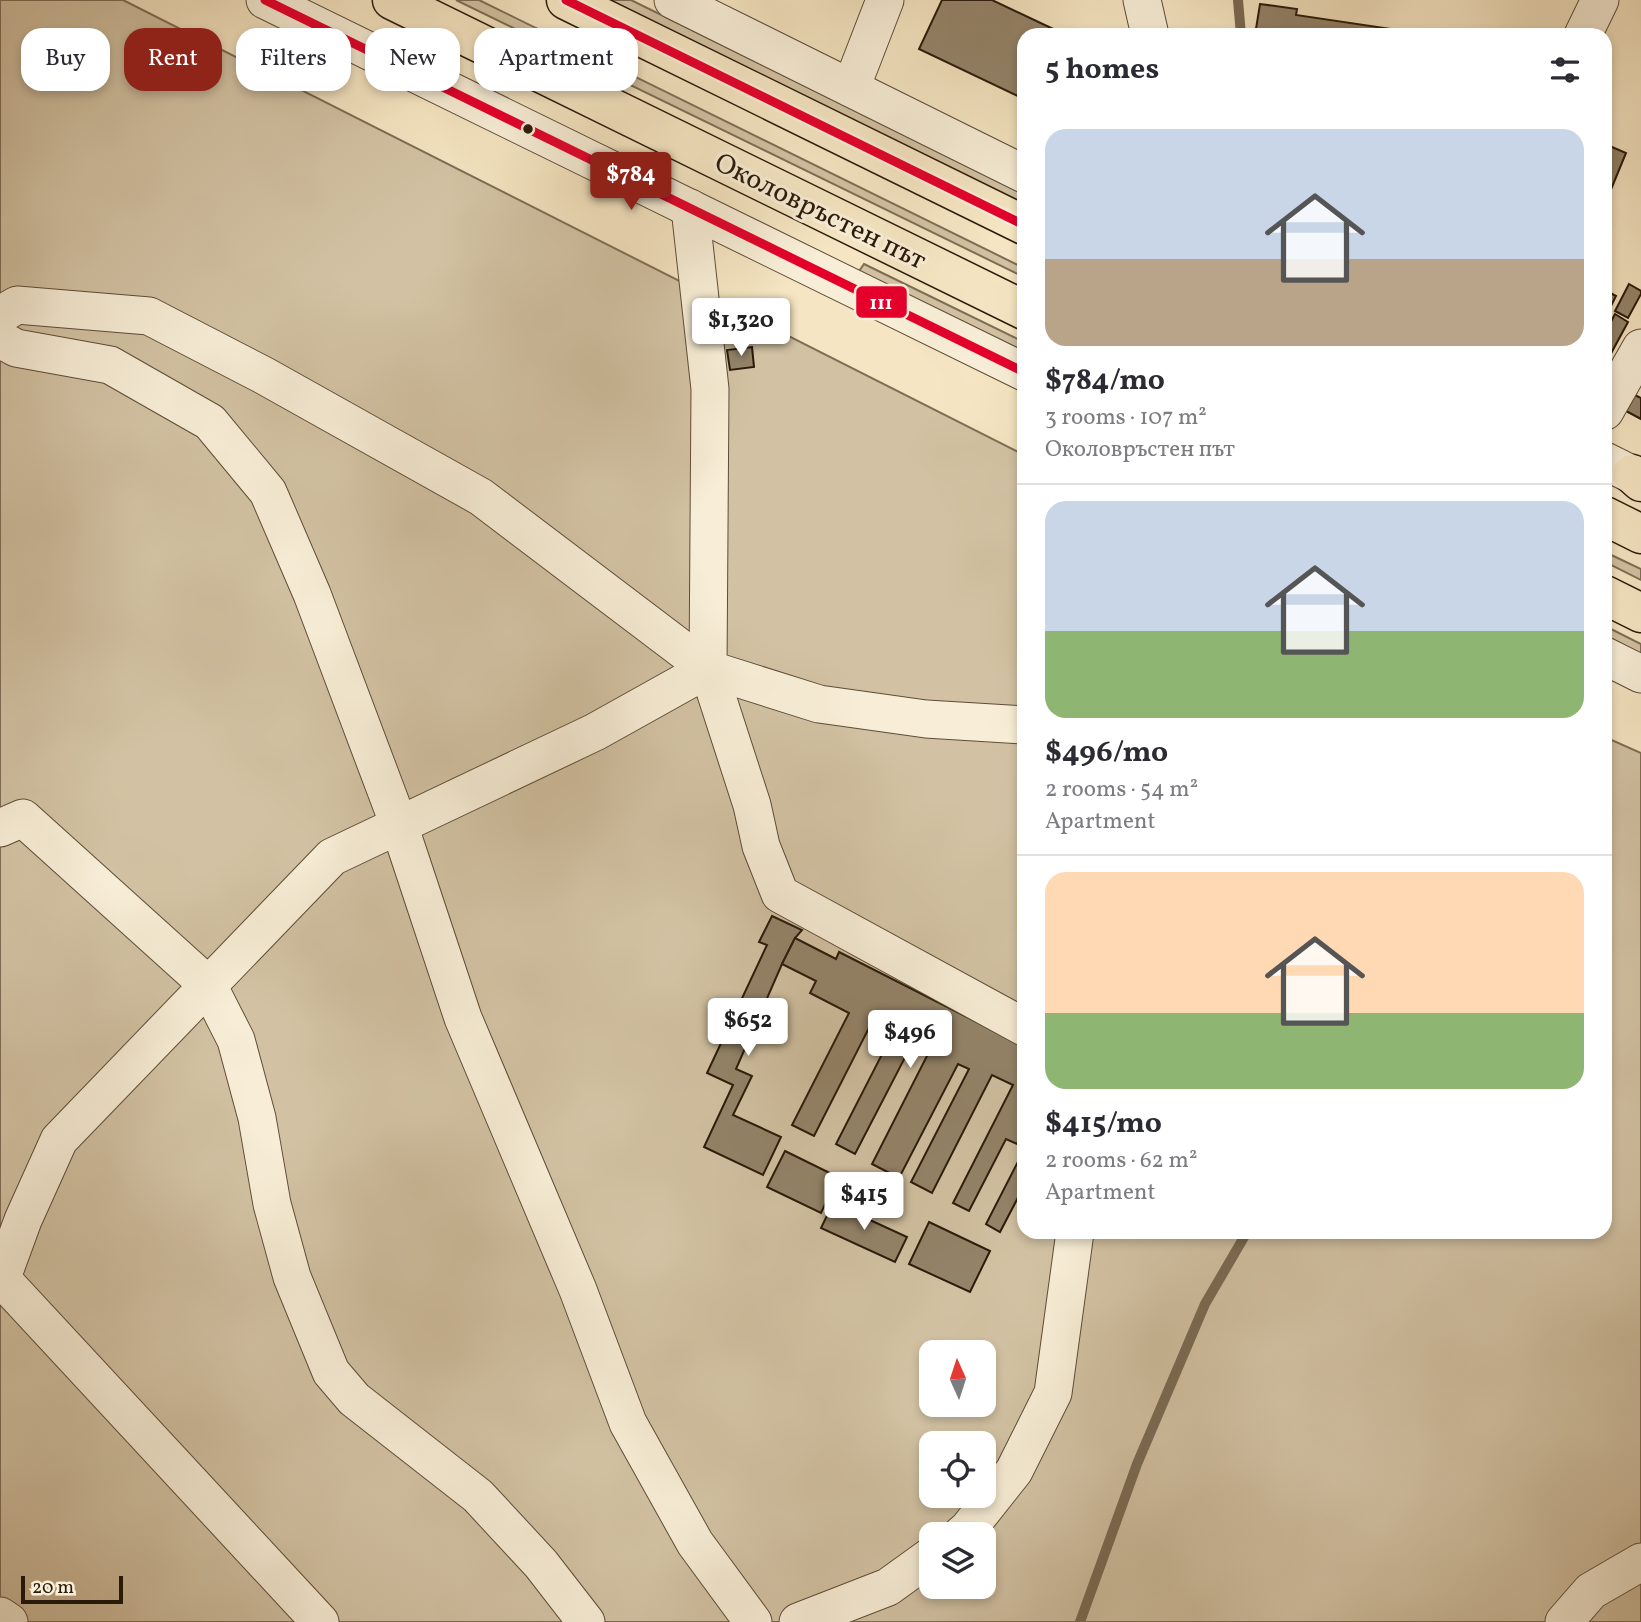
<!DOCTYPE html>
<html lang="en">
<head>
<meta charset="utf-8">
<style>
	:root { --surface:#fff; --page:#f2f2f3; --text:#2b2b33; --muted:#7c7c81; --line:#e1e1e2; --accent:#8f2418 }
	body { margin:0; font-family:Vollkorn,serif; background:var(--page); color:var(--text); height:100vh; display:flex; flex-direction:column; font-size:26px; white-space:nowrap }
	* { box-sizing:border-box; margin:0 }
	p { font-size:23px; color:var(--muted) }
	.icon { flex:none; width:38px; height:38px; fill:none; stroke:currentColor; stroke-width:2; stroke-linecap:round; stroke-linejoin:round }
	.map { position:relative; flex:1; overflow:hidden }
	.drawer { position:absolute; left:1017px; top:28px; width:595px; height:1211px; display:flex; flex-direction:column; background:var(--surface); border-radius:21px; box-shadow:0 4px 10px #0003 }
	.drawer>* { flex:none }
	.guide { position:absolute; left:21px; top:28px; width:665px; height:63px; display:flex; gap:14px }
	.needle { width:46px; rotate:357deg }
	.buttons { position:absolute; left:919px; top:1340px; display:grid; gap:14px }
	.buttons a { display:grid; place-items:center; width:77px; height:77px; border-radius:14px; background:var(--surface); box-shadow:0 4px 10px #0003; font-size:35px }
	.scale { position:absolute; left:21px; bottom:18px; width:102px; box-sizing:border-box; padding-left:7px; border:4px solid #2a1a0a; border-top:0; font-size:19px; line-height:24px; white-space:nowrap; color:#2a1a0a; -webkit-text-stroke:5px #f8eed7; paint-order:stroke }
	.price { position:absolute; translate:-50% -60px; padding:0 16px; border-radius:7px; background:#fff; color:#222; font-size:23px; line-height:46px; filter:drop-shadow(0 2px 4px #0008) }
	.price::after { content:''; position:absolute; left:50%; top:42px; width:21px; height:16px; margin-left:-10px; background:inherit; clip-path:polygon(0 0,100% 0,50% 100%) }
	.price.on { background:var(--accent); color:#fff }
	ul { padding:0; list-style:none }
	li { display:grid; align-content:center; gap:14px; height:371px; padding:0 28px }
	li+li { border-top:2px solid var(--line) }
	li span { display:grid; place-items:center; height:217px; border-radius:21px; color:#555 }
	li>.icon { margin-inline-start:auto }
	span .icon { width:126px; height:126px; fill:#fffc; stroke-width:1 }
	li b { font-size:30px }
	h2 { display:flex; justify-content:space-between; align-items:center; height:84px; padding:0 28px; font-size:30px }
	.chip { padding:0 24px; border-radius:21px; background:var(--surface); box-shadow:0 4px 10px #0003; font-size:24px; line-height:63px }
	.chip.on { background:var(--accent); color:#fff }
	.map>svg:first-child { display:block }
	.green { fill:#d2c2a3; stroke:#7e6e56; stroke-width:2; fill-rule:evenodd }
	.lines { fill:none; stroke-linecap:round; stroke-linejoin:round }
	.stream { stroke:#7a6a53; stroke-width:10 }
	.building { fill:#94846a; stroke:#2a1a0a; stroke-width:2 }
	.minor-casing { stroke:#5d4d38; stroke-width:39 }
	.highway-casing { stroke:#2a1a0a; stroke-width:41 }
	.minor { stroke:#f8eed7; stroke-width:37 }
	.highway { stroke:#f5e5c2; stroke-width:38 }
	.bus-1-casing { stroke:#f8eed7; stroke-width:14 }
	.bus-1 { stroke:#e4002b; stroke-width:9 }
	.bus-dot { fill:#2a1a0a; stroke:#f8eed7; stroke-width:2.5 }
	.labels { text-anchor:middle; stroke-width:6; stroke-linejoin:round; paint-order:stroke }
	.street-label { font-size:28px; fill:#2a1a0a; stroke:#f8eed7 }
	.line-badge { stroke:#f8eed7; stroke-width:2.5 }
	.badge-label { font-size:19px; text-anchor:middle; font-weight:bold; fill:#fff }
</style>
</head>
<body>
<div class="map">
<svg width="1641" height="1622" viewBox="0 0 1641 1622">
	<rect width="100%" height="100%" fill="#f5e5c2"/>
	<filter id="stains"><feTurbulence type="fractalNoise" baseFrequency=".00286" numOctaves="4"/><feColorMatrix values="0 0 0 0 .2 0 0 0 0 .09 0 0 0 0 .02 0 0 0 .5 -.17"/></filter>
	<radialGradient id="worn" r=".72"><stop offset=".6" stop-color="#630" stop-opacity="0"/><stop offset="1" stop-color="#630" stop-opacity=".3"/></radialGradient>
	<g class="green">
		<path d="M0,0H123L1024,455V1232H1605V737L1641,753V1622H0ZM931,1353H984V1405H931ZM931,1444H984V1496H931ZM931,1535H984V1587H931Z"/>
		<polygon points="456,0 479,0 1024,268 1024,277"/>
		<polygon points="605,0 631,0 1024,193 1024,205"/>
		<polygon points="864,264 1024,342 1024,360 855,277"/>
		<polygon points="1605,552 1641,569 1641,580 1605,562"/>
		<polygon points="1605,626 1641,644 1641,661 1605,643"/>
	</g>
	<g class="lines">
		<g class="stream">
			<polyline points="1238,0 1241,35"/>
			<polyline points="1080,1622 1137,1464 1205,1304 1247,1232"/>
		</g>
	</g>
	<g class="building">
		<polygon points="942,0 992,0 1066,35 1024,35 1024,99 919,49"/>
		<polygon points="1260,4 1297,9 1296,15 1431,35 1255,35"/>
		<polygon points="1605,144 1626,153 1605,204"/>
		<polygon points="1629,284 1641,291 1641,294 1628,318 1615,311"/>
		<polygon points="1605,290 1616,296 1605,318"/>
		<polygon points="1615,314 1628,322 1608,359 1605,358 1605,333"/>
		<polygon points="752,347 754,367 730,370 727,350"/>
		<polygon points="1635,395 1641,398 1641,419 1626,411"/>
		<polygon points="772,916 802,930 795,938 782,964 736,1069 752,1076 733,1115 781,1137 763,1175 704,1147 733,1085 707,1073 767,945 759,942"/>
		<polygon points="795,938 836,959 839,952 1024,1046 1024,1130 1017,1144 1006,1139 969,1211 953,1203 1013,1085 992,1075 932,1193 911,1182 969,1069 958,1064 899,1178 872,1164 930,1050 913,1042 855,1154 836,1144 895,1029 874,1018 814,1136 792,1125 849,1013 810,993 816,981 782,964"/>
		<polygon points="1024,1150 1024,1186 1000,1232 986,1224"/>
		<polygon points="785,1151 838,1177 821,1213 767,1187"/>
		<polygon points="833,1203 907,1237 895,1262 821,1228"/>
		<polygon points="929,1222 990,1251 970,1292 909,1264"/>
	</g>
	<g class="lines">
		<defs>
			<g id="minor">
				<polyline points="265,0 1024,372"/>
				<polyline points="673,0 1024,174"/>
				<polyline points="1142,0 1150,35"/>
				<polyline points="1583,35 1600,0"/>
				<polyline points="851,88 885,0"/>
				<polyline points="690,208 710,389 708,669 752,805 761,846 780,894 1024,1027"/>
				<polyline points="0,315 17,305 149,316 263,375 481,497 708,669 819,704 926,719 1024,725"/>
				<polyline points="0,339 16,348 110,365 210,422 268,492 312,594 399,825 463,1018 578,1290 628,1423 695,1543 753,1622"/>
				<polyline points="1605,411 1641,348"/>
				<polyline points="1605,461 1641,479"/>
				<polyline points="1605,656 1641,674"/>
				<polyline points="0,828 23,818 208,985 236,1040 257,1118 272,1204 292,1277 331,1372 354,1399 478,1496 541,1564 586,1622"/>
				<polyline points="0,1277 320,1622"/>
				<polyline points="0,1283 23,1220 59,1140 332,857 595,732 708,669"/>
				<polyline points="961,1535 968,1529 1014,1471 1053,1393 1075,1232"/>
				<polyline points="0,1616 9,1622"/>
				<polyline points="798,1622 888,1587 931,1556"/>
				<polyline points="1564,1622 1591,1591 1641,1562"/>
			</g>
			<g id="highway">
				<polyline points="392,0 1024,310"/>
				<polyline points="566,0 1024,225"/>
				<polyline points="1632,474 1641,482"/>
				<polyline points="1605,516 1641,534"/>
				<polyline points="1605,595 1641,613"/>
			</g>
		</defs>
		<use href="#minor" class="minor-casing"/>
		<use href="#highway" class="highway-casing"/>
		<use href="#minor" class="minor"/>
		<use href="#highway" class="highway"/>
		<defs>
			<g id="bus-1">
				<polyline points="265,0 1024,372"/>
				<polyline points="566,0 1024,225"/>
			</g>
		</defs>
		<use href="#bus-1" class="bus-1-casing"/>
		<use href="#bus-1" class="bus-1"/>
	</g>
	<circle class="bus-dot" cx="528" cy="129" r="6"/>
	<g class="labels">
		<g class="street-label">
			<text transform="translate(821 210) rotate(26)" y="10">Околовръстен път</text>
		</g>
	</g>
	<rect class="line-badge" x="855" y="285" width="53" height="34" rx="7" fill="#e4002b"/>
	<g class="badge-label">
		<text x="881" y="309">111</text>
	</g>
	<rect width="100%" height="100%" filter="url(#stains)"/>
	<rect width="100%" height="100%" fill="url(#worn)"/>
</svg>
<div class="buttons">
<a><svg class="needle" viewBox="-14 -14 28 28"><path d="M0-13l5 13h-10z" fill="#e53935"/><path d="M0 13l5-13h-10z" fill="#7c7c81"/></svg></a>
<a><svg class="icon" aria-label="locate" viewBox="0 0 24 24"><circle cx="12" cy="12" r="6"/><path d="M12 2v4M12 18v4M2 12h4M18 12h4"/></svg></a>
<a><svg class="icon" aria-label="layers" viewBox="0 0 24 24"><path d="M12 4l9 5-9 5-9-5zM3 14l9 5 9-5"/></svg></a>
</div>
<div class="scale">20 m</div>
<b class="price on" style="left:631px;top:212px">$784</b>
<b class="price" style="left:741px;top:358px">$1,320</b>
<b class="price" style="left:748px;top:1058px">$652</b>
<b class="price" style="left:910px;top:1070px">$496</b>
<b class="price" style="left:864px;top:1232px">$415</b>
<div class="guide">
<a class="chip">Buy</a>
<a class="chip on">Rent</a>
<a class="chip">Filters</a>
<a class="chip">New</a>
<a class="chip">Apartment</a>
</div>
<section class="drawer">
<h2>5 homes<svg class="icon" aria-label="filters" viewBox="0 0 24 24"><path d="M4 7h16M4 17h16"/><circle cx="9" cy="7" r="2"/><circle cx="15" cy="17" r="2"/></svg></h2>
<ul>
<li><span style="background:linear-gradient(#c9d6e8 60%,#b9a48a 0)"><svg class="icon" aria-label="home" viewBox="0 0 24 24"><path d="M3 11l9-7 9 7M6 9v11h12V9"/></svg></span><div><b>$784/mo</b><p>3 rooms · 107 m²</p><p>Околовръстен път</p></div></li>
<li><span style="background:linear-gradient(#c9d6e8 60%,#8fb573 0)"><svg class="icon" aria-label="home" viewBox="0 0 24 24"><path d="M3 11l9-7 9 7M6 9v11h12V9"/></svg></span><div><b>$496/mo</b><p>2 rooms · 54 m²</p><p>Apartment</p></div></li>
<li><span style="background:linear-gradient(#ffd9b3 65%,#8fb573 0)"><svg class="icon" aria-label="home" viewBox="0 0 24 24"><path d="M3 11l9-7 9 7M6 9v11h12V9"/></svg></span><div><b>$415/mo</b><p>2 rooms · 62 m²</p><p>Apartment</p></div></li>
</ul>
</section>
</div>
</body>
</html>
